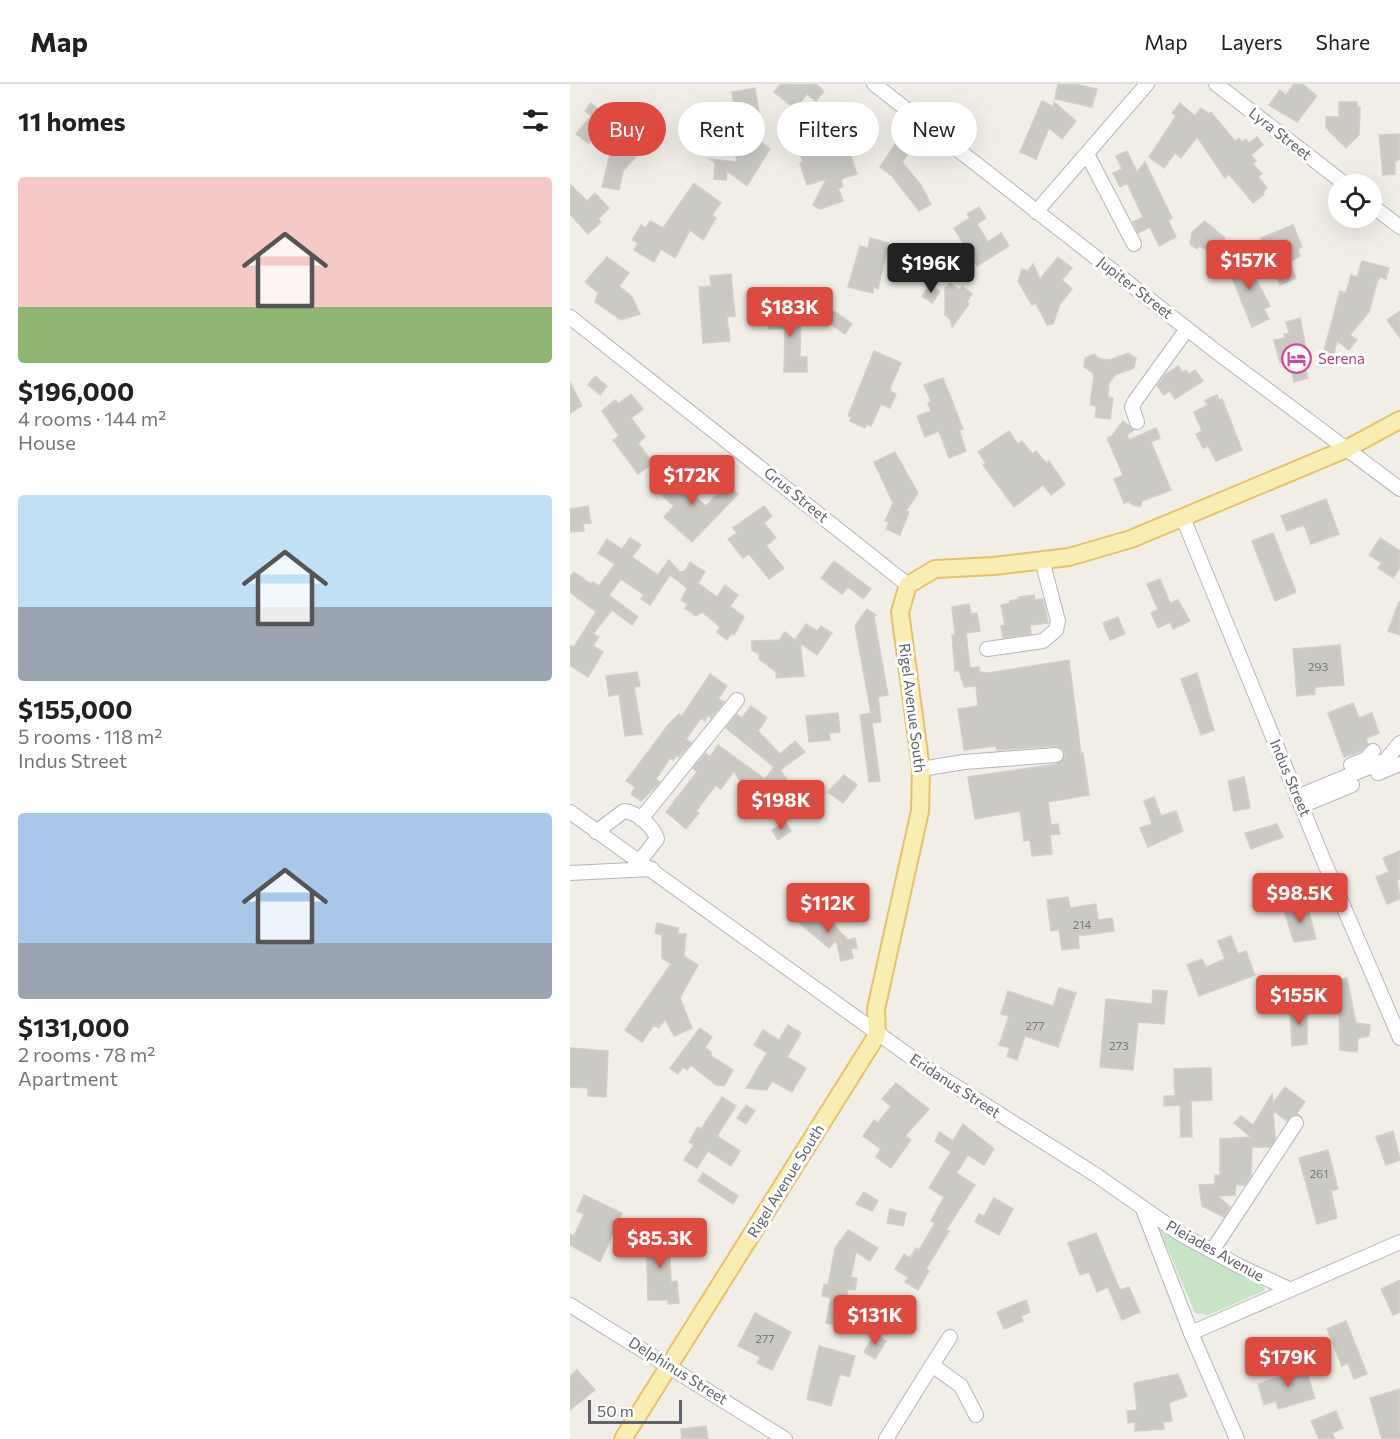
<!DOCTYPE html>
<html lang="en">
<head>
<meta charset="utf-8">
<style>
	:root { --surface:#fff; --page:#f6f6f6; --text:#202124; --muted:#757577; --line:#e0e0e0; --accent:#dd4a40 }
	body { margin:0; font-family:Commissioner,sans-serif; background:var(--page); color:var(--text); height:100vh; display:flex; flex-direction:column; font-size:22px; white-space:nowrap }
	* { box-sizing:border-box; margin:0 }
	p { font-size:20px; color:var(--muted) }
	.icon { flex:none; width:33px; height:33px; fill:none; stroke:currentColor; stroke-width:2; stroke-linecap:round; stroke-linejoin:round }
	.map { position:relative; flex:1; overflow:hidden }
	.drawer { display:flex; flex-direction:column; background:var(--surface); width:570px }
	.drawer>* { flex:none }
	.top-card { position:absolute; left:18px; top:18px; width:570px; height:54px; display:flex; gap:12px }
	.controls { position:absolute; left:758px; top:90px; display:grid; gap:12px }
	.controls a { display:grid; place-items:center; width:54px; height:54px; border-radius:50%; background:var(--surface); box-shadow:0 6px 24px #0002; font-size:30px }
	.scale { position:absolute; left:18px; bottom:15px; width:94px; box-sizing:border-box; padding-left:6px; border:3px solid #5f6266; border-top:0; font-size:16px; line-height:21px; white-space:nowrap; color:#5f6266; -webkit-text-stroke:4px #fff; paint-order:stroke }
	.price { position:absolute; translate:-50% -51px; padding:0 14px; border-radius:6px; background:var(--accent); color:#fff; font-size:20px; line-height:39px; filter:drop-shadow(0 2px 3px #0008) }
	.price::after { content:''; position:absolute; left:50%; top:36px; width:18px; height:14px; margin-left:-9px; background:inherit; clip-path:polygon(0 0,100% 0,50% 100%) }
	.price.current { background:#222; color:#fff }
	ul { padding:0; list-style:none }
	li { display:grid; align-content:center; gap:12px; height:318px; padding:0 18px }
	li span { display:grid; place-items:center; height:186px; border-radius:6px; color:#555 }
	li>.icon { margin-inline-start:auto }
	span .icon { width:108px; height:108px; fill:#fffc; stroke-width:1 }
	li b { font-size:26px }
	h2 { display:flex; justify-content:space-between; align-items:center; height:72px; padding:0 18px; font-size:26px }
	.pill { padding:0 21px; border-radius:27px; background:var(--surface); box-shadow:0 6px 24px #0002; font-size:21px; line-height:54px }
	.pill.current { background:var(--accent); color:#fff }
	header { display:flex; align-items:center; gap:36px; box-sizing:border-box; height:84px; padding:0 30px; background:var(--surface); border-bottom:2px solid var(--line) }
	header strong { font-size:28px }
	nav { display:flex; gap:33px; margin-inline-start:auto; font-size:21px }
	main { display:flex; flex:1; min-height:0 }
	.map>svg:first-child { display:block }
	.green { fill:#c7e5c6 }
	.building { fill:#cbc9c4; stroke:#d4cfc6; stroke-width:1.5 }
	.lines { fill:none; stroke-linecap:round; stroke-linejoin:round }
	.minor-casing { stroke:#b4b7bb; stroke-width:16 }
	.major-casing { stroke:#e7c269; stroke-width:20 }
	.minor { stroke:#fff; stroke-width:14 }
	.major { stroke:#f9edb3; stroke-width:16 }
	.labels { text-anchor:middle; stroke-width:6; stroke-linejoin:round; paint-order:stroke }
	.number-label { font-size:12px; fill:#7a7c7e }
	.street-label { font-size:15px; fill:#5f6266; stroke:#fff }
	.hotel-label { font-size:15px; fill:#b23c85; stroke:#fff; text-anchor:start }
</style>
</head>
<body>
<header>
<strong>Map</strong>
<nav><a>Map</a><a>Layers</a><a>Share</a></nav>
</header>
<main>
<section class="drawer">
<h2>11 homes<svg class="icon" aria-label="filters" viewBox="0 0 24 24"><path d="M4 7h16M4 17h16"/><circle cx="9" cy="7" r="2"/><circle cx="15" cy="17" r="2"/></svg></h2>
<ul>
<li><span style="background:linear-gradient(#f6c9c9 70%,#8fb573 0)"><svg class="icon" aria-label="home" viewBox="0 0 24 24"><path d="M3 11l9-7 9 7M6 9v11h12V9"/></svg></span><div><b>$196,000</b><p>4 rooms · 144 m²</p><p>House</p></div></li>
<li><span style="background:linear-gradient(#bfe0f5 60%,#9aa5b1 0)"><svg class="icon" aria-label="home" viewBox="0 0 24 24"><path d="M3 11l9-7 9 7M6 9v11h12V9"/></svg></span><div><b>$155,000</b><p>5 rooms · 118 m²</p><p>Indus Street</p></div></li>
<li><span style="background:linear-gradient(#a9c7e8 70%,#9aa5b1 0)"><svg class="icon" aria-label="home" viewBox="0 0 24 24"><path d="M3 11l9-7 9 7M6 9v11h12V9"/></svg></span><div><b>$131,000</b><p>2 rooms · 78 m²</p><p>Apartment</p></div></li>
</ul>
</section>
<div class="map">
<svg width="830" height="1355" viewBox="0 0 830 1355">
	<rect width="100%" height="100%" fill="#f0eee7"/>
	<polygon class="green" points="592,1142 670,1191 694,1203 694,1207 638,1231 625,1229 589,1144"/>
	<g class="building">
		<polygon points="211,0 246,0 254,7 246,17 237,10 225,25 204,8"/>
		<polygon points="488,0 504,0 527,5 522,23 485,15"/>
		<polygon points="724,0 732,0 747,12 727,38 699,21 710,6 716,11"/>
		<polygon points="185,4 192,47 179,49 200,65 177,102 157,87 156,96 144,95 145,79 140,75 167,78 160,38 166,37 162,8"/>
		<polygon points="472,17 483,23 484,18 506,37 492,55 479,44 466,75 450,68"/>
		<polygon points="769,18 787,18 787,23 790,23 789,51 776,64 756,44 756,33 769,33"/>
		<polygon points="21,19 69,59 67,62 72,66 53,87 49,106 32,103 41,66 25,52 19,60 6,50 21,32 15,27"/>
		<polygon points="610,19 625,32 631,24 639,30 641,28 665,57 669,54 672,58 676,55 679,59 687,53 693,61 681,71 686,77 683,80 692,90 688,93 697,104 693,108 694,110 683,119 659,90 655,94 627,53 611,74 605,69 594,84 579,73 606,32 602,29"/>
		<polygon points="245,47 247,53 256,50 262,68 278,63 287,90 271,95 273,103 268,104 273,117 250,125 243,121 256,95 237,101 230,79 233,78 231,72 238,70 232,52"/>
		<polygon points="830,50 830,75 825,78 825,90 813,91 809,51"/>
		<polygon points="329,54 342,64 332,78 351,101 361,120 349,127 322,92 310,83"/>
		<polygon points="557,67 567,88 575,78 602,134 598,136 606,153 589,162 580,143 568,149 563,138 573,133 557,99 550,103 543,89 552,85 546,72"/>
		<polygon points="124,99 151,119 142,131 146,134 133,156 120,146 105,174 91,165 84,178 64,166 68,159 62,156 71,141 76,144 80,137 93,144"/>
		<polygon points="0,100 17,117 25,109 39,124 28,135 31,138 18,150 0,130"/>
		<polygon points="409,123 416,134 407,140 418,158 431,149 439,162 407,182 384,144 400,134 397,130"/>
		<polygon points="635,137 655,154 652,158 657,161 646,174 635,165 629,162 627,165 620,160 622,148"/>
		<polygon points="723,141 732,163 728,165 730,172 720,178 726,194 710,201 691,154"/>
		<polygon points="300,154 319,159 308,205 304,203 303,209 278,203 290,162 298,164"/>
		<polygon points="671,172 673,175 675,174 700,222 694,225 699,235 682,243 656,179"/>
		<polygon points="37,173 59,189 49,202 62,213 70,230 51,236 25,218 28,209 15,198"/>
		<polygon points="488,173 502,184 492,196 502,205 490,220 483,240 477,241 466,219 462,221 448,197 452,185 458,187 463,180 470,195"/>
		<polygon points="792,177 819,184 816,195 810,193 807,198 799,228 780,251 787,256 779,266 767,257 761,281 751,278 770,207 776,209 781,191 787,193"/>
		<polygon points="161,190 165,232 157,233 160,257 133,259 129,203 141,202 140,192"/>
		<polygon points="380,199 389,206 392,202 402,210 397,218 399,220 382,243 380,235 375,231 375,204"/>
		<polygon points="360,201 370,208 362,219 352,212"/>
		<polygon points="200,225 231,226 230,273 237,273 237,288 214,288 215,245 199,245"/>
		<polygon points="264,227 282,240 275,250 256,237"/>
		<polygon points="830,227 830,254 817,236"/>
		<polygon points="730,234 738,275 732,273 738,294 724,298 719,277 710,279 704,256 715,254 714,250 719,249 716,238"/>
		<polygon points="304,267 331,279 321,302 320,307 326,310 320,324 311,320 301,342 297,340 295,344 280,337 281,333 278,332"/>
		<polygon points="558,269 566,274 564,284 545,291 539,299 538,313 543,314 540,335 525,333 527,322 520,321 524,290 514,283 515,274 524,270 530,275 540,276"/>
		<polygon points="608,282 612,288 616,286 619,290 625,286 633,297 605,315 600,307 594,311 587,302 595,291"/>
		<polygon points="25,292 37,302 30,311 18,301"/>
		<polygon points="373,294 393,345 389,346 396,367 379,374 369,347 355,353 347,332 361,327 358,319 361,317 354,301"/>
		<polygon points="0,298 12,322 0,329"/>
		<polygon points="61,310 73,325 61,334 75,353 68,359 83,379 68,390 43,356 49,352 32,327 45,316 48,320"/>
		<polygon points="647,311 649,316 652,315 672,366 646,377 638,362 633,364 626,350 632,347 624,328 638,321 635,316"/>
		<polygon points="553,337 564,346 557,351 559,356 586,344 590,354 581,358 601,406 572,417 570,423 561,420 559,417 554,419 544,395 553,391 537,354 542,352"/>
		<polygon points="439,347 448,360 452,357 462,370 466,367 476,379 479,377 495,400 481,411 473,401 444,423 413,381 416,379 408,368"/>
		<polygon points="325,368 348,409 336,427 339,428 330,451 316,445 319,438 315,437 323,419 304,378"/>
		<polygon points="107,383 116,391 109,399 136,422 157,400 168,410 122,458 94,433 104,422 86,406"/>
		<polygon points="756,415 769,450 741,460 734,441 717,447 711,432"/>
		<polygon points="18,422 21,439 13,440 14,447 0,448 0,425"/>
		<polygon points="194,422 202,432 194,439 206,454 196,462 214,484 199,495 179,470 173,474 158,455 167,449 163,444"/>
		<polygon points="703,449 726,508 705,517 682,457"/>
		<polygon points="60,454 71,461 62,473 88,491 99,476 110,488 115,487 120,478 135,488 128,499 147,513 155,501 168,511 160,522 174,533 164,551 162,549 157,556 147,548 150,543 132,528 126,532 115,524 118,520 111,516 117,504 100,491 80,521 71,515 74,511 51,495 39,511 68,533 62,541 42,526 23,550 29,553 23,562 33,568 18,593 0,581 0,561 4,563 26,528 0,508 0,493 4,488 21,500 23,498 29,502 45,480 28,469 37,455 52,465"/>
		<polygon points="810,454 830,467 830,484 823,494 808,484 812,479 799,471"/>
		<polygon points="264,477 301,505 293,515 278,503 272,510 251,494"/>
		<polygon points="590,495 600,519 608,516 620,537 603,545 600,538 588,544 581,529 588,526 577,500"/>
		<polygon points="464,511 465,516 473,515 478,539 460,541 461,550 433,554 431,542 435,541 431,521 441,519 440,517 449,515 449,513"/>
		<polygon points="829,518 830,518 830,551 818,547"/>
		<polygon points="399,520 401,530 407,529 410,547 396,549 400,584 409,583 410,588 418,589 499,576 511,670 513,669 519,711 478,718 481,741 488,740 490,750 480,751 482,770 462,772 460,756 454,757 450,727 405,735 398,693 487,680 495,671 493,665 485,662 427,666 426,662 394,666 388,625 408,622 406,602 394,603 389,586 385,587 382,551 385,551 382,523"/>
		<polygon points="297,525 306,531 304,533 318,611 308,613 311,638 302,639 310,697 299,698 290,631 301,629 285,542"/>
		<polygon points="548,533 555,550 540,556 533,539"/>
		<polygon points="236,540 247,547 251,542 262,549 247,571 230,559 234,592 206,594 206,588 189,575 189,570 182,566 182,557 209,556 215,548 225,556"/>
		<polygon points="770,561 774,601 745,603 745,610 727,612 723,565"/>
		<polygon points="67,588 70,602 64,603 72,650 55,652 49,610 39,612 36,592"/>
		<polygon points="627,589 644,646 631,651 611,595"/>
		<polygon points="140,590 157,602 148,615 154,618 141,634 138,631 135,637 131,634 116,655 121,659 109,673 107,671 103,676 100,674 86,695 90,698 71,717 61,710 65,703 56,697 98,641 109,630 112,632"/>
		<polygon points="783,619 789,634 802,629 809,649 796,654 798,660 791,667 774,673 758,629"/>
		<polygon points="181,622 197,634 188,647 210,670 225,657 235,668 210,686 227,710 212,721 220,733 209,740 191,713 186,716 183,711 180,713 164,687 151,705 146,701 126,727 129,729 116,745 96,728 127,688 123,684 136,669 140,673 148,661 195,695 204,683 156,644 167,630 172,634"/>
		<polygon points="268,629 270,648 259,649 260,656 239,658 236,632"/>
		<polygon points="274,691 287,701 273,719 258,708"/>
		<polygon points="674,693 680,724 664,727 658,697"/>
		<polygon points="584,713 591,732 606,727 613,747 578,763 570,744 582,740 574,717"/>
		<polygon points="215,738 221,747 208,756 202,746"/>
		<polygon points="707,740 713,753 681,765 675,749"/>
		<polygon points="830,767 830,795 827,796 830,815 817,820 806,793 819,788 813,774"/>
		<polygon points="498,813 500,824 526,820 528,836 542,834 544,847 508,852 509,864 492,866 489,846 481,847 477,816"/>
		<polygon points="737,820 746,855 724,858 714,827"/>
		<polygon points="240,824 259,841 261,838 278,856 285,854 287,864 281,865 283,874 271,877 266,856 259,864 228,838"/>
		<polygon points="87,839 108,844 108,850 116,850 114,872 128,881 110,914 122,944 104,952 95,935 89,944 84,941 72,958 55,946 101,880 92,874 92,851 85,849"/>
		<polygon points="661,852 668,870 676,867 685,891 629,912 617,881 632,875 636,883 655,875 648,857"/>
		<polygon points="777,894 786,939 800,941 799,952 788,954 787,968 770,966 769,928 757,926 754,914 767,911 764,897"/>
		<polygon points="489,904 506,909 488,963 455,952 447,976 437,972 440,964 429,961 439,932 431,930 438,907 483,922"/>
		<polygon points="583,906 597,907 594,940 568,938 563,986 530,983 536,915 582,920"/>
		<polygon points="737,924 737,960 722,962 720,925"/>
		<polygon points="218,941 231,949 217,973 236,984 222,1008 202,997 197,1006 176,1004 197,969 184,961 193,946 209,956"/>
		<polygon points="130,944 142,953 135,963 141,968 141,972 163,986 154,1002 146,1001 121,981 117,986 113,983 108,990 100,984"/>
		<polygon points="0,964 38,967 36,1013 18,1012 18,1004 0,1003"/>
		<polygon points="629,984 641,984 642,1016 621,1017 622,1053 611,1053 610,1021 594,1022 594,1012 605,1012 604,985"/>
		<polygon points="326,999 359,1025 335,1052 341,1056 321,1084 306,1073 311,1065 293,1052 304,1036 308,1039 321,1022 312,1015"/>
		<polygon points="715,1003 735,1018 727,1029 729,1031 723,1031 717,1037 703,1027 705,1055 700,1063 682,1063 681,1091 675,1101 666,1101 665,1111 648,1112 660,1123 654,1133 632,1122 629,1101 645,1100 645,1091 650,1091 650,1055 681,1053 664,1039 671,1032 683,1041 702,1010 703,1019"/>
		<polygon points="152,1013 166,1022 147,1052 170,1067 161,1082 138,1067 127,1084 114,1076 124,1061 119,1058 128,1043 131,1045"/>
		<polygon points="176,1021 185,1027 176,1040 167,1034"/>
		<polygon points="393,1040 424,1065 414,1081 398,1071 386,1089 405,1101 376,1146 379,1147 356,1185 359,1187 348,1206 335,1198 338,1193 325,1185 334,1170 340,1174 346,1164 349,1166 365,1139 361,1137 374,1113 359,1104 381,1068 365,1057 370,1048 383,1057"/>
		<polygon points="823,1047 830,1076 816,1081 806,1053"/>
		<polygon points="758,1066 768,1105 761,1107 767,1134 747,1140 729,1074"/>
		<polygon points="133,1089 168,1112 163,1120 128,1097"/>
		<polygon points="294,1108 308,1117 302,1127 286,1120"/>
		<polygon points="14,1111 52,1129 30,1178 0,1161 0,1150 4,1152 14,1130 7,1127"/>
		<polygon points="424,1114 443,1125 429,1151 405,1138 409,1130 414,1132"/>
		<polygon points="320,1125 336,1129 333,1142 317,1139"/>
		<polygon points="76,1146 95,1146 95,1174 100,1174 101,1198 107,1197 109,1219 98,1220 98,1216 78,1216"/>
		<polygon points="278,1146 308,1164 300,1177 286,1168 281,1193 287,1194 285,1206 278,1205 270,1242 256,1239 261,1214 252,1212 254,1200 258,1201 265,1164"/>
		<polygon points="526,1149 550,1206 559,1203 570,1228 552,1236 538,1203 527,1208 519,1188 510,1191 498,1159"/>
		<polygon points="830,1196 830,1228 823,1231 811,1205"/>
		<polygon points="456,1216 460,1228 451,1232 453,1237 434,1245 427,1228"/>
		<polygon points="185,1229 221,1248 202,1286 187,1279 190,1273 168,1262"/>
		<polygon points="776,1237 797,1290 784,1295 778,1279 772,1282 757,1245"/>
		<polygon points="305,1250 316,1257 305,1275 294,1268"/>
		<polygon points="249,1262 285,1272 279,1293 270,1290 261,1322 237,1315"/>
		<polygon points="733,1276 745,1314 708,1325 706,1317 694,1321 688,1300 726,1288 723,1279"/>
		<polygon points="7,1286 25,1306 0,1326 0,1292"/>
		<polygon points="608,1290 617,1312 599,1319 602,1337 593,1338 594,1345 565,1347 565,1338 558,1339 557,1327 567,1326 564,1299"/>
		<polygon points="830,1305 830,1355 812,1355 800,1314"/>
		<polygon points="766,1327 773,1344 762,1349 765,1355 749,1355 741,1337"/>
		<polygon points="136,1342 138,1355 112,1355 111,1345"/>
	</g>
	<g class="lines">
		<defs>
			<g id="minor">
				<polyline points="304,0 648,269 830,405"/>
				<polyline points="646,0 775,100"/>
				<polyline points="517,70 564,160"/>
				<polyline points="801,121 830,143"/>
				<polyline points="466,128 577,0"/>
				<polyline points="0,233 338,501"/>
				<polyline points="567,338 562,323 565,317 617,245"/>
				<polyline points="613,434 753,775 830,954"/>
				<polyline points="417,565 473,557 486,546 488,537 472,476"/>
				<polyline points="781,681 796,675 803,667"/>
				<polyline points="351,685 394,678 486,671"/>
				<polyline points="808,689 830,680"/>
				<polyline points="727,713 816,676 830,659"/>
				<polyline points="731,722 782,701"/>
				<polyline points="0,728 352,981 526,1091 609,1149 669,1182 719,1205"/>
				<polyline points="71,735 167,616"/>
				<path d="M26,748L54,727C67,728 84,743 87,755L69,778"/>
				<polyline points="0,789 82,785"/>
				<polyline points="573,1125 621,1249 667,1355"/>
				<polyline points="642,1167 726,1039"/>
				<polyline points="0,1221 215,1355"/>
				<polyline points="621,1249 830,1158"/>
				<polyline points="362,1281 380,1253"/>
				<polyline points="316,1355 362,1281 391,1302 406,1331"/>
			</g>
			<polyline id="major" points="53,1355 307,951 306,925 350,727 351,685 330,528 338,501 365,485 424,482 499,473 561,455 776,365 830,336"/>
		</defs>
		<use href="#minor" class="minor-casing"/>
		<use href="#major" class="major-casing"/>
		<use href="#minor" class="minor"/>
		<use href="#major" class="major"/>
	</g>
	<defs>
		<symbol id="hotel-ring" viewBox="-11 -11 22 22"><circle r="9.5" fill="#fff" stroke="#d1479c" stroke-width="1.5"/><path d="M-6-4.5h1.5V1H6V5H4.5V3h-9V5H-6ZM-4 0a1.8 1.8 0 1 1 3.6 0ZM.5 0V-2.5h3Q6-2.5 6 0Z" fill="#d1479c"/></symbol>
	</defs>
	<g fill-rule="evenodd">
		<use href="#hotel-ring" x="710" y="258" width="33" height="33"/>
	</g>
	<g class="labels">
		<g class="number-label">
			<text x="748" y="587">293</text>
			<text x="512" y="845">214</text>
			<text x="465" y="946">277</text>
			<text x="549" y="966">273</text>
			<text x="749" y="1094">261</text>
			<text x="195" y="1259">277</text>
		</g>
		<g class="street-label">
			<text transform="translate(710 50) rotate(38)" y="5">Lyra Street</text>
			<text transform="translate(565 204) rotate(38)" y="5">Jupiter Street</text>
			<text transform="translate(226 411) rotate(39)" y="5">Grus Street</text>
			<text transform="translate(342 624) rotate(83)" y="5">Rigel Avenue South</text>
			<text transform="translate(720 694) rotate(67)" y="5">Indus Street</text>
			<text transform="translate(385 1002) rotate(33)" y="5">Eridanus Street</text>
			<text transform="translate(216 1097) rotate(-58)" y="5">Rigel Avenue South</text>
			<text transform="translate(645 1167) rotate(29)" y="5">Pleiades Avenue</text>
			<text transform="translate(108 1287) rotate(32)" y="5">Delphinus Street</text>
		</g>
		<g class="hotel-label">
			<text x="748" y="280">Serena</text>
		</g>
	</g>
</svg>
<div class="controls">
<a><svg class="icon" aria-label="locate" viewBox="0 0 24 24"><circle cx="12" cy="12" r="6"/><path d="M12 2v4M12 18v4M2 12h4M18 12h4"/></svg></a>
</div>
<div class="scale">50 m</div>
<b class="price" style="left:679px;top:207px">$157K</b>
<b class="price current" style="left:361px;top:210px">$196K</b>
<b class="price" style="left:220px;top:254px">$183K</b>
<b class="price" style="left:122px;top:422px">$172K</b>
<b class="price" style="left:211px;top:747px">$198K</b>
<b class="price" style="left:730px;top:840px">$98.5K</b>
<b class="price" style="left:258px;top:850px">$112K</b>
<b class="price" style="left:729px;top:942px">$155K</b>
<b class="price" style="left:90px;top:1185px">$85.3K</b>
<b class="price" style="left:305px;top:1262px">$131K</b>
<b class="price" style="left:718px;top:1304px">$179K</b>
<div class="top-card">
<a class="pill current">Buy</a>
<a class="pill">Rent</a>
<a class="pill">Filters</a>
<a class="pill">New</a>
</div>
</div>
</main>
</body>
</html>
